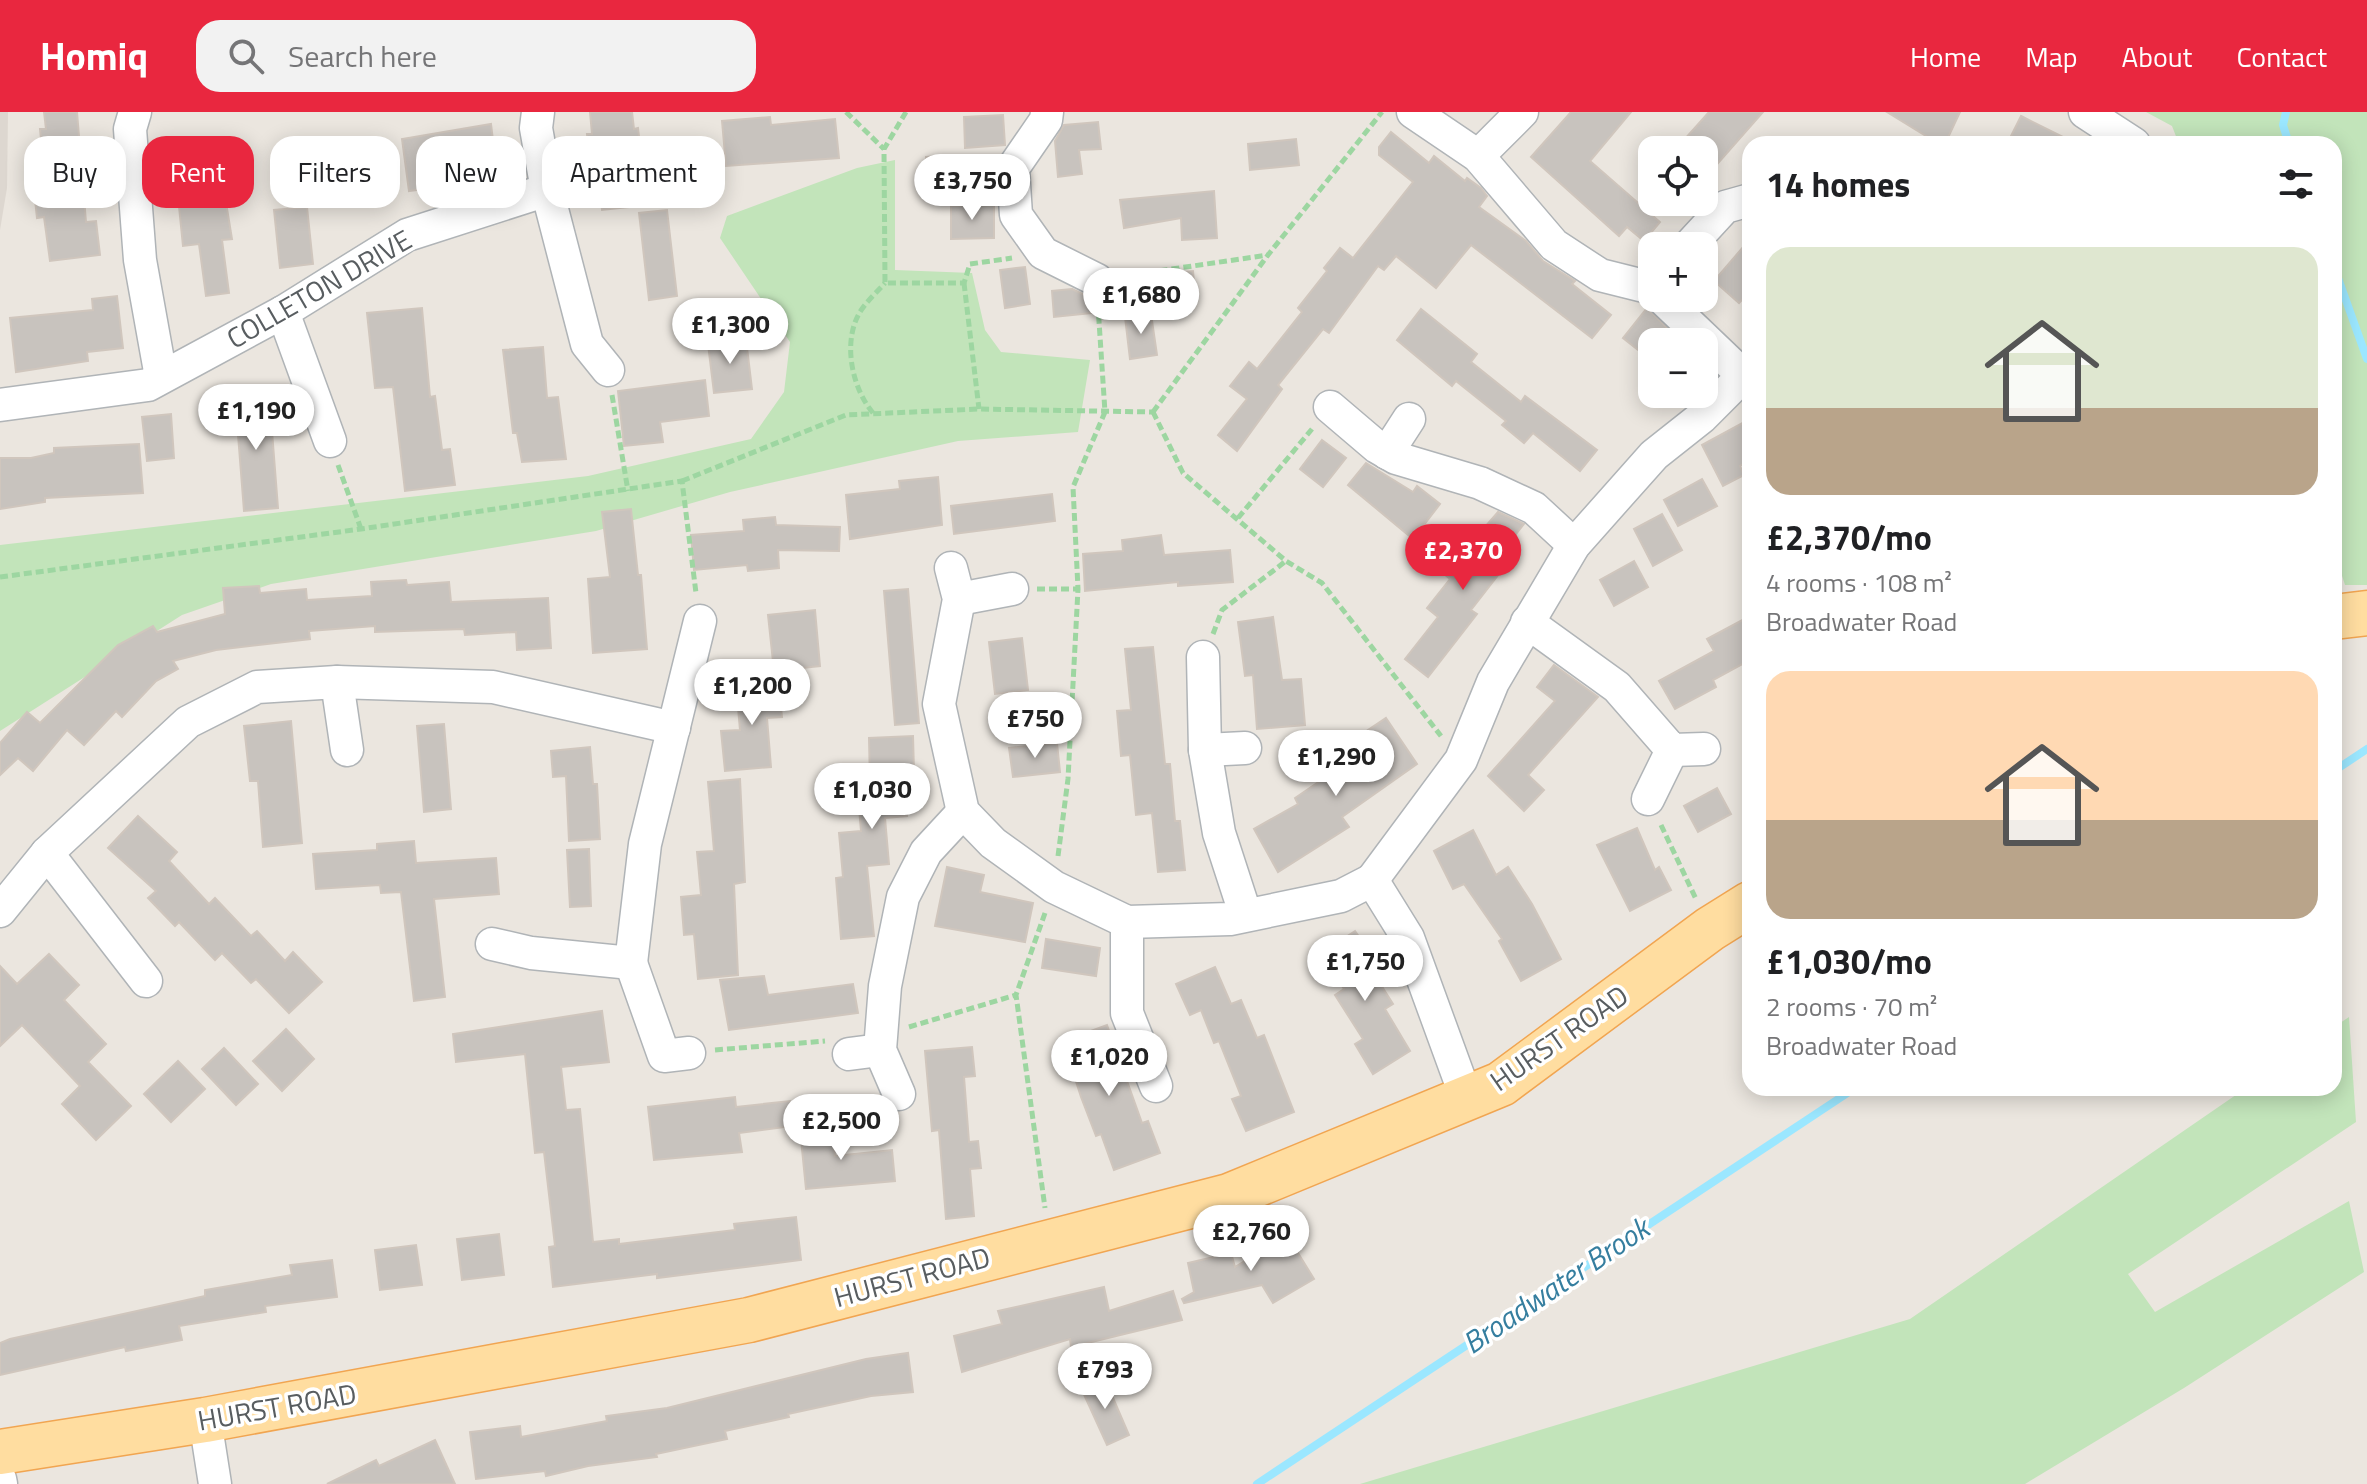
<!DOCTYPE html>
<html lang="en">
<head>
<meta charset="utf-8">
<style>
	:root { --surface:#fff; --page:#f2f2f2; --text:#202124; --muted:#757577; --accent:#e9273f }
	body { margin:0; font-family:"Titillium Web",sans-serif; background:var(--page); color:var(--text); height:100vh; display:flex; flex-direction:column; font-size:30px; white-space:nowrap }
	* { box-sizing:border-box; margin:0 }
	p { font-size:26px; color:var(--muted) }
	.icon { flex:none; width:44px; height:44px; fill:none; stroke:currentColor; stroke-width:2; stroke-linecap:round; stroke-linejoin:round }
	.map { position:relative; flex:1; overflow:hidden }
	.details { position:absolute; left:1742px; top:24px; width:600px; height:960px; display:flex; flex-direction:column; background:var(--surface); border-radius:24px; box-shadow:0 4px 20px #0003 }
	.details>* { flex:none }
	.banner { position:absolute; left:24px; top:24px; width:760px; height:72px; display:flex; gap:16px }
	.buttons { position:absolute; left:1638px; top:24px; display:grid; gap:16px }
	.buttons a { display:grid; place-items:center; width:80px; height:80px; border-radius:16px; background:var(--surface); box-shadow:0 4px 20px #0003; font-size:40px }
	.price { position:absolute; translate:-50% -68px; padding:0 18px; border-radius:28px; background:#fff; color:#222; font-size:26px; line-height:52px; filter:drop-shadow(0 2px 4px #0008) }
	.price::after { content:''; position:absolute; left:50%; top:48px; width:24px; height:18px; margin-left:-12px; background:inherit; clip-path:polygon(0 0,100% 0,50% 100%) }
	.price.current { background:var(--accent); color:#fff }
	ul { padding:0; list-style:none }
	li { display:grid; align-content:center; gap:16px; height:424px; padding:0 24px }
	li span { display:grid; place-items:center; height:248px; border-radius:24px; color:#555 }
	li>.icon { margin-inline-start:auto }
	span .icon { width:144px; height:144px; fill:#fffc; stroke-width:1 }
	li b { font-size:34px }
	h2 { display:flex; justify-content:space-between; align-items:center; height:96px; padding:0 24px; font-size:34px }
	.pill { padding:0 28px; border-radius:24px; background:var(--surface); box-shadow:0 4px 20px #0003; font-size:28px; line-height:72px }
	.pill.current { background:var(--accent); color:#fff }
	header { display:flex; align-items:center; gap:48px; box-sizing:border-box; height:112px; padding:0 40px; background:var(--accent); color:#fff }
	header strong { font-size:38px }
	nav { display:flex; gap:44px; margin-inline-start:auto; font-size:28px }
	.search { width:560px; height:72px; background:var(--page); display:flex; align-items:center; gap:20px; box-sizing:border-box; padding:0 28px; border-radius:24px; color:var(--muted); font-size:30px }
	.map>svg:first-child { display:block }
	.education { fill:#ddd7d0 }
	.green { fill:#c2e4ba }
	.lines { fill:none; stroke-linecap:round; stroke-linejoin:round }
	.stream { stroke:#9be7ff; stroke-width:8 }
	.building { fill:#c8c3be; stroke:#d0c6bd; stroke-width:2 }
	.street-casing { stroke:#b0b4b7; stroke-width:35 }
	.primary-casing { stroke:#f1a551; stroke-width:47 }
	.path { stroke:#9dd6a1; stroke-width:5; stroke-dasharray:8 4; stroke-linecap:butt }
	.street { stroke:#fff; stroke-width:32 }
	.primary { stroke:#ffdda0; stroke-width:44 }
	.labels { text-anchor:middle; stroke-width:7; stroke-linejoin:round; paint-order:stroke }
	.street-label { font-size:28px; fill:#585d60; stroke:#fff }
	.water-label { font-size:30px; font-style:italic; fill:#357e9f; stroke:#fff }
</style>
</head>
<body>
<header>
<strong>Homiq</strong>
<div class="search"><svg class="icon" aria-label="search" viewBox="0 0 24 24"><circle cx="10" cy="10" r="6"/><path d="M15 15l6 6"/></svg>Search here</div>
<nav><a>Home</a><a>Map</a><a>About</a><a>Contact</a></nav>
</header>
<div class="map">
<svg width="2367" height="1372" viewBox="0 0 2367 1372">
	<rect width="100%" height="100%" fill="#ebe6df"/>
	<polygon class="education" points="0,0 8,0 7,76 0,118"/>
	<g class="green">
		<polygon points="2146,0 2367,0 2367,473 2345,473 2334,439 2334,32 2179,32 2172,14"/>
		<polygon points="895,48 895,158 972,161 985,218 1001,240 1090,248 1078,320 958,329 730,380 596,419 271,472 182,503 0,619 0,433 588,364 751,327 784,280 790,230 720,126 727,104 857,56"/>
		<polygon points="2349,905 2356,1010 2128,1162 2155,1200 2349,1089 2364,1160 2184,1276 2025,1372 1360,1372 1910,1207 2246,976 2334,976 2334,915"/>
	</g>
	<g class="lines">
		<g class="stream">
			<polyline points="2286,0 2283,13 2289,32"/>
			<polyline points="2334,155 2367,247"/>
			<polyline points="2334,659 2367,637"/>
			<polyline points="1257,1372 1855,976"/>
		</g>
	</g>
	<g class="building">
		<polygon points="44,0 77,0 86,110 96,109 100,143 50,149 44,105 37,106 33,69 45,68 40,17 46,17"/>
		<polygon points="590,0 632,0 634,17 638,16 643,59 652,58 656,92 602,98 597,58 591,58 587,22 592,22"/>
		<polygon points="1571,0 1631,0 1590,49 1660,110 1644,129 1627,115 1619,124 1531,45"/>
		<polygon points="1709,0 1763,0 1704,67 1704,38 1675,38"/>
		<polygon points="1887,0 1960,0 1945,32 1939,32"/>
		<polygon points="1003,3 1005,33 965,36 964,5"/>
		<polygon points="2021,4 2077,32 2007,32"/>
		<polygon points="770,5 771,13 835,7 839,46 726,54 722,9"/>
		<polygon points="1098,10 1101,37 1079,38 1082,62 1058,65 1055,29 1064,13"/>
		<polygon points="491,12 496,53 437,61 438,75 409,79 402,27"/>
		<polygon points="1391,20 1429,51 1434,44 1465,69 1467,66 1481,76 1487,84 1479,95 1526,129 1543,149 1575,169 1572,172 1611,203 1592,226 1471,133 1436,176 1396,144 1384,158 1378,154 1329,221 1323,217 1278,273 1282,277 1237,339 1218,323 1247,287 1230,274 1249,250 1257,257 1302,200 1298,196 1327,159 1324,156 1340,136 1353,146 1413,70 1379,43 1379,35"/>
		<polygon points="1296,27 1299,53 1250,58 1248,32"/>
		<polygon points="216,29 232,127 222,128 229,181 206,184 199,132 183,134 173,35"/>
		<polygon points="955,43 956,79 928,80 926,45"/>
		<polygon points="1214,79 1217,126 1182,128 1181,106 1124,116 1120,88"/>
		<polygon points="994,93 994,126 951,127 951,94"/>
		<polygon points="307,95 313,152 280,156 274,98"/>
		<polygon points="667,98 677,184 649,188 639,101"/>
		<polygon points="1750,127 1750,179 1739,191 1714,169"/>
		<polygon points="1025,155 1030,192 1005,196 1000,158"/>
		<polygon points="1193,159 1195,181 1155,185 1152,163"/>
		<polygon points="1072,177 1089,185 1091,201 1054,205 1052,179"/>
		<polygon points="117,184 123,236 87,240 88,249 16,260 10,206 93,198 92,187"/>
		<polygon points="422,196 430,285 435,284 442,338 450,337 455,373 405,379 393,275 375,276 367,201"/>
		<polygon points="1647,196 1681,230 1652,230 1652,249 1623,226"/>
		<polygon points="1421,197 1477,242 1471,250 1521,290 1525,284 1597,338 1580,359 1533,321 1524,331 1502,313 1506,309 1456,269 1452,274 1397,228"/>
		<polygon points="1151,202 1157,243 1130,247 1125,205"/>
		<polygon points="746,227 752,277 714,281 708,232"/>
		<polygon points="543,235 547,286 558,285 566,347 522,350 517,321 513,321 503,238"/>
		<polygon points="705,268 709,304 660,310 663,330 624,334 618,279"/>
		<polygon points="269,281 278,396 244,399 235,284"/>
		<polygon points="171,302 174,346 147,349 142,305"/>
		<polygon points="1750,307 1750,348 1740,354 1744,363 1723,374 1702,333"/>
		<polygon points="1322,328 1346,346 1323,375 1300,357"/>
		<polygon points="139,332 143,381 45,386 45,390 0,397 0,346 31,346 54,341 54,336"/>
		<polygon points="1366,351 1413,380 1417,374 1440,392 1413,427 1348,373"/>
		<polygon points="938,365 942,413 850,427 846,383 900,377 899,369"/>
		<polygon points="1702,367 1717,394 1678,414 1664,388"/>
		<polygon points="1052,382 1055,409 954,422 951,394"/>
		<polygon points="631,397 638,463 641,463 647,537 593,541 588,467 610,465 602,400"/>
		<polygon points="1498,400 1524,412 1490,455 1499,462 1471,498 1477,502 1428,565 1405,547 1438,505 1427,496 1450,467 1444,462"/>
		<polygon points="1662,402 1682,438 1653,454 1634,417"/>
		<polygon points="775,405 776,413 840,415 839,439 778,438 779,456 748,459 747,453 694,458 691,423 744,419 743,408"/>
		<polygon points="1161,423 1164,443 1230,438 1233,470 1178,474 1178,470 1085,479 1083,442 1123,439 1122,428"/>
		<polygon points="1634,449 1648,475 1614,494 1600,468"/>
		<polygon points="406,468 407,473 449,470 451,490 548,486 551,536 517,538 516,520 465,523 464,517 375,520 375,514 309,519 310,527 216,538 173,549 178,557 156,569 122,605 116,599 84,633 67,618 33,659 18,646 0,663 0,631 27,600 40,611 118,533 153,514 157,520 225,502 223,476 259,474 260,481 306,477 307,488 372,484 371,470"/>
		<polygon points="908,477 919,611 895,613 884,479"/>
		<polygon points="815,498 820,554 774,559 768,503"/>
		<polygon points="1750,504 1750,548 1713,568 1716,575 1675,597 1659,569 1714,539 1707,527"/>
		<polygon points="1273,505 1282,568 1301,567 1305,613 1257,617 1253,563 1245,564 1238,510"/>
		<polygon points="1022,526 1028,578 995,582 989,530"/>
		<polygon points="1153,535 1165,652 1170,652 1175,709 1180,709 1185,758 1158,760 1152,701 1136,703 1130,643 1121,644 1117,599 1131,598 1125,537"/>
		<polygon points="1554,553 1598,585 1528,663 1544,678 1524,699 1488,664 1555,589 1537,575"/>
		<polygon points="778,569 782,605 767,606 771,655 725,659 721,619 740,618 736,573"/>
		<polygon points="1386,606 1417,652 1342,705 1349,715 1278,760 1254,717 1298,692 1295,686 1367,637 1359,624"/>
		<polygon points="291,609 302,731 263,735 258,669 250,669 244,614"/>
		<polygon points="444,612 451,697 424,700 417,614"/>
		<polygon points="913,624 914,660 903,661 907,704 885,706 889,752 867,754 874,824 841,827 836,766 843,765 839,721 861,719 857,672 870,671 869,626"/>
		<polygon points="1057,631 1060,660 1013,665 1009,636"/>
		<polygon points="590,635 593,672 597,672 600,727 569,729 566,664 553,665 551,639"/>
		<polygon points="740,667 745,770 734,772 738,863 698,867 694,822 684,823 681,785 701,783 697,740 714,739 708,670"/>
		<polygon points="1717,676 1731,702 1698,720 1684,694"/>
		<polygon points="138,704 177,740 169,749 209,792 215,786 251,824 257,819 285,849 293,840 322,870 289,901 256,867 251,871 222,841 215,848 179,810 175,814 148,786 156,779 108,736"/>
		<polygon points="1637,716 1655,758 1659,755 1671,778 1630,799 1597,733"/>
		<polygon points="1473,718 1496,763 1508,755 1532,792 1561,847 1521,869 1499,829 1502,827 1464,772 1453,777 1434,739"/>
		<polygon points="414,729 416,751 496,746 499,782 434,787 445,885 414,889 401,780 381,781 380,773 316,777 313,742 377,738 377,732"/>
		<polygon points="589,737 591,794 570,795 567,738"/>
		<polygon points="947,755 984,763 980,780 1033,791 1025,830 935,814"/>
		<polygon points="1355,819 1374,846 1367,851 1393,892 1385,897 1410,939 1373,962 1355,932 1363,927 1335,883 1344,877 1320,842"/>
		<polygon points="1046,827 1100,836 1096,864 1042,856"/>
		<polygon points="49,842 79,873 64,888 106,932 88,950 131,994 96,1028 62,992 80,974 22,913 0,934 0,854 17,872"/>
		<polygon points="1215,855 1231,892 1241,888 1257,926 1264,923 1294,1000 1246,1019 1232,987 1241,984 1219,929 1214,931 1201,898 1190,903 1176,872"/>
		<polygon points="764,864 768,883 853,872 858,901 729,918 720,868"/>
		<polygon points="602,899 609,950 561,955 566,998 580,997 593,1130 619,1127 619,1132 735,1118 734,1112 796,1105 801,1148 657,1166 657,1162 553,1175 549,1135 555,1134 544,1040 535,1041 525,942 456,950 453,922"/>
		<polygon points="1107,913 1142,1011 1148,1009 1160,1041 1114,1058 1101,1022 1096,1024 1081,985 1063,929"/>
		<polygon points="286,917 314,947 282,979 253,949"/>
		<polygon points="972,935 975,964 964,965 969,1030 978,1029 981,1056 970,1057 974,1104 946,1107 939,1018 932,1019 925,939"/>
		<polygon points="224,936 258,972 236,993 202,957"/>
		<polygon points="178,949 205,977 171,1010 144,982"/>
		<polygon points="735,985 736,995 790,989 793,1014 739,1021 742,1040 654,1048 648,995"/>
		<polygon points="832,1013 835,1044 892,1038 895,1069 806,1077 800,1017"/>
		<polygon points="499,1122 504,1163 462,1168 457,1127"/>
		<polygon points="1287,1123 1314,1167 1273,1191 1262,1173 1184,1191 1182,1187 1194,1180 1188,1151 1231,1141 1235,1155"/>
		<polygon points="416,1133 422,1173 380,1178 375,1138"/>
		<polygon points="332,1148 337,1185 265,1194 266,1200 179,1214 182,1228 126,1239 125,1235 0,1263 0,1231 10,1227 205,1184 205,1178 292,1163 290,1153"/>
		<polygon points="1104,1175 1109,1199 1173,1179 1182,1208 1071,1235 1070,1227 962,1260 954,1224 1002,1212 998,1199"/>
		<polygon points="908,1241 913,1280 871,1284 788,1302 789,1305 725,1319 727,1327 656,1342 657,1345 588,1354 546,1364 545,1359 476,1367 470,1320 520,1314 521,1325 607,1309 606,1304 667,1296 866,1247"/>
		<polygon points="1104,1265 1129,1323 1107,1333 1081,1276"/>
		<polygon points="435,1328 455,1372 327,1372 376,1348 379,1354"/>
	</g>
	<g class="lines">
		<defs>
			<g id="street">
				<polyline points="135,0 130,17 140,148 161,265"/>
				<polyline points="538,0 536,16 547,78 587,232 608,258"/>
				<polyline points="1047,0 1046,8 1013,56 1016,103 1043,141 1097,168"/>
				<polyline points="1413,0 1478,44 1554,133 1600,163 1652,176"/>
				<polyline points="2085,0 2134,32"/>
				<polyline points="1478,44 1522,0"/>
				<polyline points="1689,134 1725,95 1750,88"/>
				<polyline points="1662,186 1750,270"/>
				<polyline points="283,200 330,329"/>
				<polyline points="0,293 148,273 283,200 407,123 547,78"/>
				<polyline points="1330,295 1377,335 1396,346 1480,371 1534,396 1574,433"/>
				<polyline points="1387,341 1409,307"/>
				<polyline points="951,456 959,487 939,592 963,700 993,731 1054,775 1127,810 1230,807 1341,784 1372,768 1408,826 1466,985"/>
				<polyline points="959,487 1012,477"/>
				<polyline points="1527,510 1617,575 1672,638 1704,637"/>
				<polyline points="1203,545 1205,638 1219,721 1245,801"/>
				<polyline points="337,570 347,638"/>
				<polyline points="1205,638 1245,636"/>
				<polyline points="1648,687 1672,638"/>
				<polyline points="47,741 146,869"/>
				<polyline points="1372,768 1461,648 1493,570 1574,433 1654,343 1702,305 1743,264"/>
				<polyline points="0,799 47,741 188,610 257,575 337,570 493,575 674,616"/>
				<polyline points="1127,810 1127,901 1156,974"/>
				<polyline points="492,832 531,841 631,851 664,944 689,941"/>
				<polyline points="631,851 645,732 700,509"/>
				<polyline points="849,942 880,938"/>
				<polyline points="899,982 880,938 885,874 903,785 926,740 963,700"/>
				<polyline points="205,1308 215,1372"/>
				<polyline points="0,1367 1,1372"/>
			</g>
			<g id="primary">
				<polyline points="2334,505 2367,501"/>
				<polyline points="0,1340 205,1308 749,1208 1229,1084 1501,972 1710,817 1750,792"/>
			</g>
		</defs>
		<use href="#street" class="street-casing"/>
		<use href="#primary" class="primary-casing"/>
		<g class="path">
			<polyline points="846,0 884,37"/>
			<polyline points="906,0 884,37 885,171 964,171 970,152 1012,146"/>
			<polyline points="1124,164 1268,143"/>
			<polyline points="964,171 979,297"/>
			<polyline points="612,283 628,379"/>
			<polyline points="1153,300 1183,361 1286,449 1322,471 1441,624"/>
			<polyline points="1153,300 1268,143 1382,0"/>
			<path d="M873,301C852,276 842,230 860,200C866,190 877,180 885,171"/>
			<polyline points="338,353 361,417"/>
			<polyline points="682,369 846,303 979,297 1153,300"/>
			<polyline points="1238,406 1312,317"/>
			<polyline points="0,465 361,417 682,369 696,481"/>
			<polyline points="1037,477 1078,477"/>
			<polyline points="1213,522 1222,498 1286,449"/>
			<polyline points="1661,713 1696,787"/>
			<polyline points="1058,744 1068,667 1078,477 1073,375 1105,300 1098,194"/>
			<polyline points="1045,801 1016,883 1045,1096"/>
			<polyline points="909,915 1016,883"/>
			<polyline points="715,938 825,929"/>
		</g>
		<use href="#street" class="street"/>
		<use href="#primary" class="primary"/>
	</g>
	<g class="labels">
		<g class="street-label">
			<text transform="translate(319 177) rotate(-30)" y="10">COLLETON DRIVE</text>
			<text transform="translate(1559 926) rotate(-35)" y="10">HURST ROAD</text>
			<text transform="translate(912 1165) rotate(-15)" y="10">HURST ROAD</text>
			<text transform="translate(277 1295) rotate(-10)" y="10">HURST ROAD</text>
		</g>
		<g class="water-label">
			<text transform="translate(1556 1174) rotate(-34)" y="10">Broadwater Brook</text>
		</g>
	</g>
</svg>
<div class="buttons">
<a><svg class="icon" aria-label="locate" viewBox="0 0 24 24"><circle cx="12" cy="12" r="6"/><path d="M12 2v4M12 18v4M2 12h4M18 12h4"/></svg></a>
<a>+</a>
<a>−</a>
</div>
<b class="price" style="left:972px;top:110px">£3,750</b>
<b class="price" style="left:1141px;top:224px">£1,680</b>
<b class="price" style="left:730px;top:254px">£1,300</b>
<b class="price" style="left:256px;top:340px">£1,190</b>
<b class="price current" style="left:1463px;top:480px">£2,370</b>
<b class="price" style="left:752px;top:615px">£1,200</b>
<b class="price" style="left:1035px;top:648px">£750</b>
<b class="price" style="left:1336px;top:686px">£1,290</b>
<b class="price" style="left:872px;top:719px">£1,030</b>
<b class="price" style="left:1365px;top:891px">£1,750</b>
<b class="price" style="left:1109px;top:986px">£1,020</b>
<b class="price" style="left:841px;top:1050px">£2,500</b>
<b class="price" style="left:1251px;top:1161px">£2,760</b>
<b class="price" style="left:1105px;top:1299px">£793</b>
<div class="banner">
<a class="pill">Buy</a>
<a class="pill current">Rent</a>
<a class="pill">Filters</a>
<a class="pill">New</a>
<a class="pill">Apartment</a>
</div>
<section class="details">
<h2>14 homes<svg class="icon" aria-label="filters" viewBox="0 0 24 24"><path d="M4 7h16M4 17h16"/><circle cx="9" cy="7" r="2"/><circle cx="15" cy="17" r="2"/></svg></h2>
<ul>
<li><span style="background:linear-gradient(#dfe7d0 65%,#b9a48a 0)"><svg class="icon" aria-label="home" viewBox="0 0 24 24"><path d="M3 11l9-7 9 7M6 9v11h12V9"/></svg></span><div><b>£2,370/mo</b><p>4 rooms · 108 m²</p><p>Broadwater Road</p></div></li>
<li><span style="background:linear-gradient(#ffd9b3 60%,#b9a48a 0)"><svg class="icon" aria-label="home" viewBox="0 0 24 24"><path d="M3 11l9-7 9 7M6 9v11h12V9"/></svg></span><div><b>£1,030/mo</b><p>2 rooms · 70 m²</p><p>Broadwater Road</p></div></li>
</ul>
</section>
</div>
</body>
</html>
